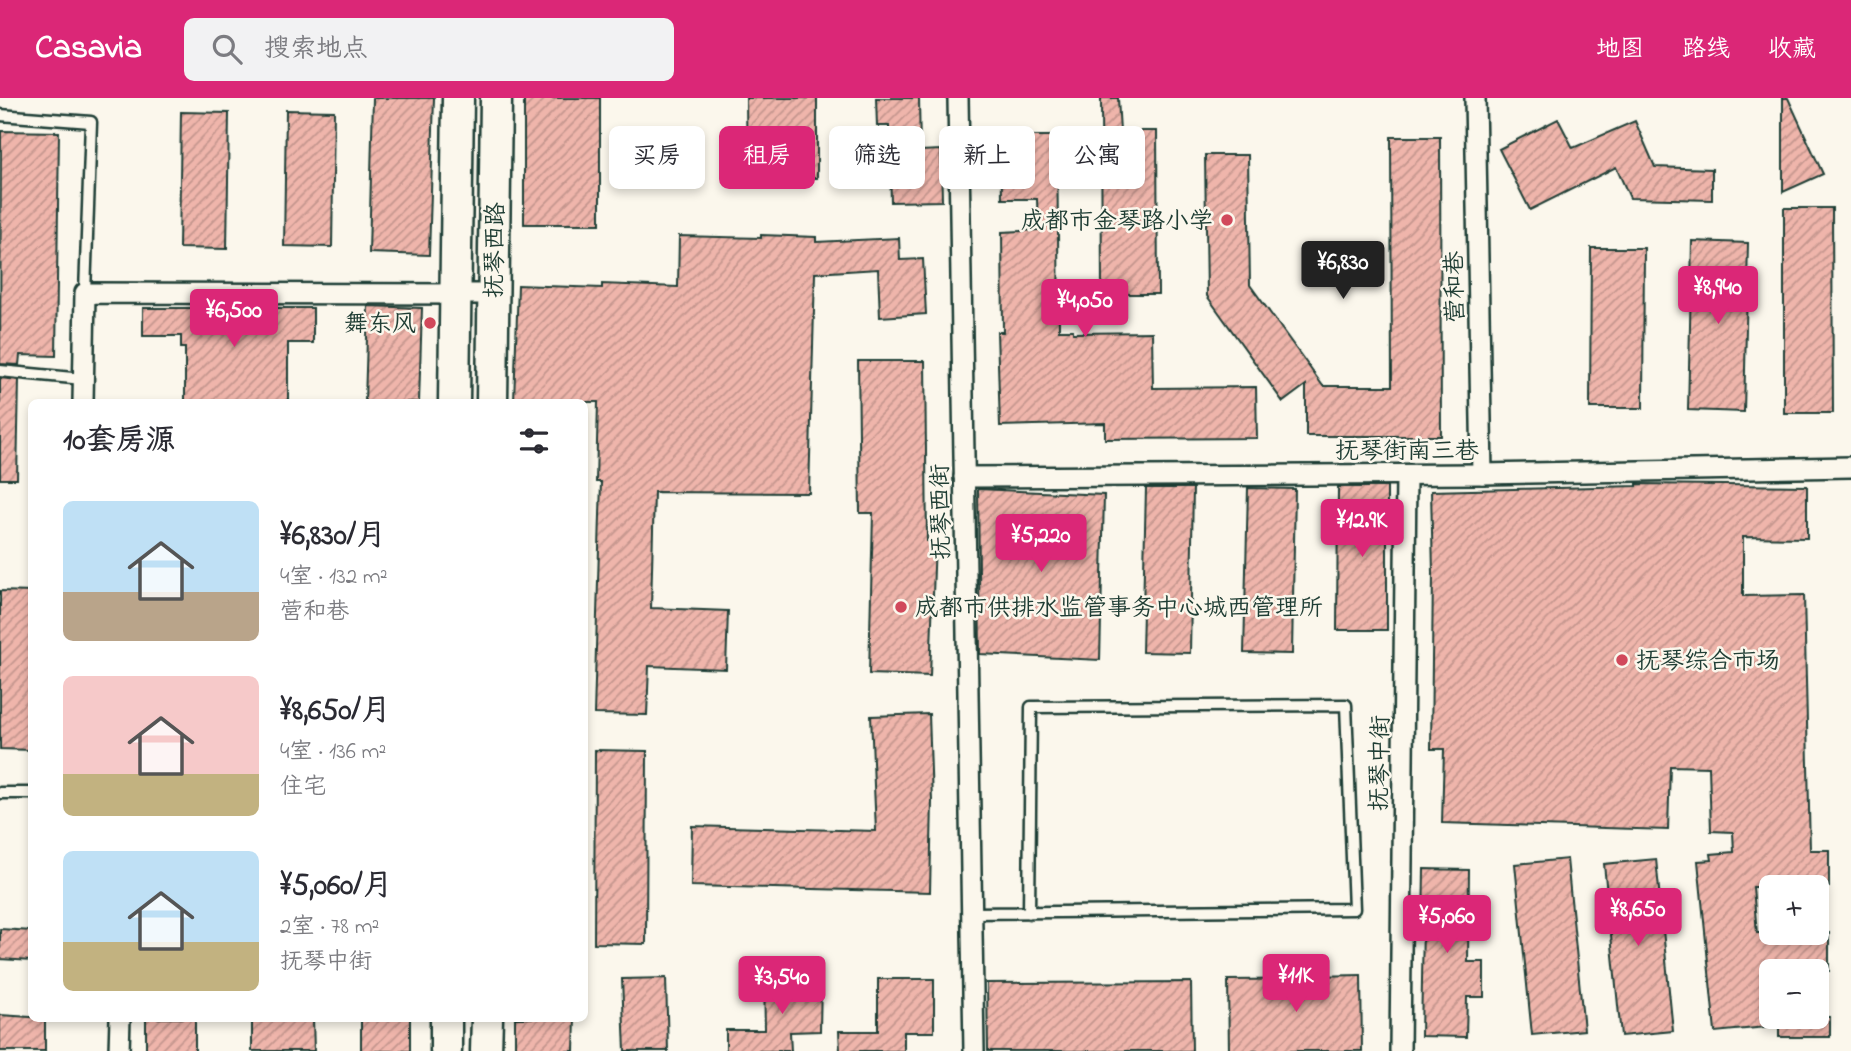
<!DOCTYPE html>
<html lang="zh">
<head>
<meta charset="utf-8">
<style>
	:root { --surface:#fff; --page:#f2f2f3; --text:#2b2b33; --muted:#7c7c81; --accent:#db2777 }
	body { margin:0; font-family:"Indie Flower","LXGW WenKai TC",sans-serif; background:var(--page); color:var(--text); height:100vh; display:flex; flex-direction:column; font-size:26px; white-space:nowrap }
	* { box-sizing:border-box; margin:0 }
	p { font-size:23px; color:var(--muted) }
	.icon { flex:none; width:38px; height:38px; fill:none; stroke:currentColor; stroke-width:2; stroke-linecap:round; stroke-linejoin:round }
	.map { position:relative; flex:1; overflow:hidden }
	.details { position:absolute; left:28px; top:301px; width:560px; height:623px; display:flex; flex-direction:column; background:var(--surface); border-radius:10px; box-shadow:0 4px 10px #0003 }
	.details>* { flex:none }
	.guide { position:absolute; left:609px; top:28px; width:665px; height:63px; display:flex; gap:14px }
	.buttons { position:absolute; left:1759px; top:777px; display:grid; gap:14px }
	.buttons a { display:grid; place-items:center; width:70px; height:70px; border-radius:10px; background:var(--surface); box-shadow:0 4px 10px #0003; font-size:35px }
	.price { position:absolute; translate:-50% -60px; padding:0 16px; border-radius:7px; background:var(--accent); color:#fff; font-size:23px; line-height:46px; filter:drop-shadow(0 2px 4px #0008) }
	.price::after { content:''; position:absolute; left:50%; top:42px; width:21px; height:16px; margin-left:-10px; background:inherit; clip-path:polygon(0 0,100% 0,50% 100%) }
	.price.on { background:#222; color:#fff }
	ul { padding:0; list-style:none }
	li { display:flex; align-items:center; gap:21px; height:175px; padding:0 35px }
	li span { display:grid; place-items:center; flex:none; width:196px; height:140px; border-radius:10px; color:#555 }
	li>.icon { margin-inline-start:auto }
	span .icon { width:84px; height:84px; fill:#fffc; stroke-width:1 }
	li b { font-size:30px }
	h2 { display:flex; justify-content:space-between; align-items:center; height:84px; padding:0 35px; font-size:30px }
	.tag { padding:0 24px; border-radius:10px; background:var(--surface); box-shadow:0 4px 10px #0003; font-size:24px; line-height:63px }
	.tag.on { background:var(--accent); color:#fff }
	header { display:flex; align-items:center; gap:42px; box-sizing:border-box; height:98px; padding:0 35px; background:var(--accent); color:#fff }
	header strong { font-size:33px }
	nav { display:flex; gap:38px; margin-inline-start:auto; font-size:24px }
	.search { width:490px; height:63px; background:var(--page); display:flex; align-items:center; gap:18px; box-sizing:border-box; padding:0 24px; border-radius:10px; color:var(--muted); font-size:26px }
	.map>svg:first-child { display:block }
	.building { fill:url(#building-hatch); stroke:#1f3d34; stroke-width:2 }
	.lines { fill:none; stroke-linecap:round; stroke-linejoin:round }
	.lane-casing { stroke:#1f3d34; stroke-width:15 }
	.street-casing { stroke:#1f3d34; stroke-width:24 }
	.primary-casing { stroke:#1f3d34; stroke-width:35 }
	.lane { stroke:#fbf7ec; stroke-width:10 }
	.street { stroke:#fbf7ec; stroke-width:19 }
	.primary { stroke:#fbf7ec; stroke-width:30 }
	.poi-dot { fill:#d1495b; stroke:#fbf7ec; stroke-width:2.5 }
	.labels { text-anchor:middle; stroke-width:5; stroke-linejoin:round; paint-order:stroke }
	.poi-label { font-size:24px; fill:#1f3d34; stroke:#fbf7ec; text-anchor:end }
	.street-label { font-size:24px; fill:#1f3d34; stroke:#fbf7ec }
</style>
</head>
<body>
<header>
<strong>Casavia</strong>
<div class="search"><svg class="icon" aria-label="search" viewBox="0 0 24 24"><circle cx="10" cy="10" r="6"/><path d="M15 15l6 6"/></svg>搜索地点</div>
<nav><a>地图</a><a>路线</a><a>收藏</a></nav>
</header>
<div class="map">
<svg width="1851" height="953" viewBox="0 0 1851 953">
	<defs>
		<pattern id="building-hatch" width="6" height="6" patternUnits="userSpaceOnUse" patternTransform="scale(1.75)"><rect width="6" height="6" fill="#efb5ab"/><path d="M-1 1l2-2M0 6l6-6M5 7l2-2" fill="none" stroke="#c1948c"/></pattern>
	</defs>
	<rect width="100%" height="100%" fill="#fbf7ec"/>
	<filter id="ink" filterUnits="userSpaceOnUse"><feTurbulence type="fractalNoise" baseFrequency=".0143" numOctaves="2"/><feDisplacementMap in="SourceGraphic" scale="14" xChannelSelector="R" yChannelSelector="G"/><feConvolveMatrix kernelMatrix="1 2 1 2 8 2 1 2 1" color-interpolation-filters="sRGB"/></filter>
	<g filter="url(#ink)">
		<g class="building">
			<polygon points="373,0 434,0 429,157 369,155"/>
			<rect x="524" y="0" width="76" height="126"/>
			<polygon points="746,0 817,0 817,80 747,80"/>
			<polygon points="876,0 919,0 920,53 941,52 942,103 891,104 889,28 877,28"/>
			<polygon points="1101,0 1118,0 1120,33 1157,33 1158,196 1102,196"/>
			<polygon points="1783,0 1788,0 1823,76 1783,94"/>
			<polygon points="286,12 334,13 332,149 284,148"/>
			<polygon points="181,14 229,15 227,151 179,150"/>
			<polygon points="1558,21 1573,50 1635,23 1655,69 1712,71 1712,102 1630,100 1616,69 1530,112 1499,51"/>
			<polygon points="1,33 59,34 56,258 20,257 19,267 0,266"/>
			<polygon points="1001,38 1057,38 1059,232 1073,232 1073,235 1152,234 1153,290 1256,289 1257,340 1105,341 1105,325 1000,328 997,234 1003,234 1002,134 1038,132 1037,101 1002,101"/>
			<polygon points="1391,39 1440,39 1441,338 1306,338 1306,287 1283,304 1207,198 1205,57 1248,57 1250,187 1323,288 1392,288"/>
			<polygon points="1784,110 1832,110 1833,315 1784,315"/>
			<polygon points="761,137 816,139 816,144 899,140 900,162 923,161 926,216 880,219 878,171 815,175 809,395 654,394 651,510 728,513 726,571 649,568 647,617 594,616 601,384 596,384 598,304 514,304 518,187 602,190 602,186 678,189 679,138 761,140"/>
			<polygon points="1692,143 1748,145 1744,314 1688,312"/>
			<polygon points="1591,150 1644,150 1643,310 1590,310"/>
			<polygon points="368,208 422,210 419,304 365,304"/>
			<polygon points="143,210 313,210 313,245 288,245 288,304 185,304 185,250 181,250 181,238 143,238"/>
			<polygon points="858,263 925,263 927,443 935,443 930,578 869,576 873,415 860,415"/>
			<polygon points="0,280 19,282 17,381 0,381"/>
			<polygon points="1637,386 1807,388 1807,440 1743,439 1743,498 1804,497 1810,752 1829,752 1829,789 1753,789 1757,835 1829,835 1829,873 1761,873 1766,929 1715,934 1698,763 1712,762 1711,756 1734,754 1733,734 1711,733 1709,669 1670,668 1668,732 1442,725 1444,651 1431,651 1433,475 1431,393 1637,388"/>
			<polygon points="1338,389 1387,389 1387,532 1337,532"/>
			<polygon points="1146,390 1193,390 1190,555 1142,554"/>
			<polygon points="1248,390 1295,391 1292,556 1244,555"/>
			<polygon points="978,391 1104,397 1100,562 980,556"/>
			<polygon points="0,493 32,494 32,652 0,651"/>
			<polygon points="929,616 932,703 930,794 691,788 692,728 876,733 871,618"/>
			<polygon points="595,652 647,653 646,846 594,845"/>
			<polygon points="1567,761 1584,932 1532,937 1515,766"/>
			<polygon points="1656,761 1673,933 1621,938 1604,766"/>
			<polygon points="1424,771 1469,772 1468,864 1484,864 1484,899 1467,899 1466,939 1421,938"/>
			<polygon points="0,831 32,833 32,863 0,861"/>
			<polygon points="1361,877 1362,953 1229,953 1228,882 1313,881 1313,878"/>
			<polygon points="666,880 668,953 625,953 622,881"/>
			<polygon points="764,880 821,881 820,933 790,934 791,953 726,953 726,932 765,932"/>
			<polygon points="878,881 934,881 934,934 904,934 904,953 840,953 839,933 878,933"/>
			<polygon points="1191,884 1192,953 988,953 987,885"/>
			<polygon points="0,917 45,920 45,953 0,953"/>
			<rect x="1779" y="919" width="51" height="20"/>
			<rect x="146" y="920" width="49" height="33"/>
			<polygon points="252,920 313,920 314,953 252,953"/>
			<rect x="361" y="920" width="49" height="33"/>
			<polygon points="515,920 575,920 574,953 515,953"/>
		</g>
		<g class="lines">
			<defs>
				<g id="lane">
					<polyline points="0,17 91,24 85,195"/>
					<polyline points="0,273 83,281"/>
					<polyline points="0,695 32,695"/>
					<polyline points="972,815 1354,811 1346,607 1031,609 1029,815"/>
				</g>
				<g id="street">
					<polyline points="958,0 974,953"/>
					<polyline points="1475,0 1482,376"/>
					<polyline points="83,304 85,195 478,196"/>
					<polyline points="964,379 1482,376 1851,369"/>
					<polyline points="119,953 120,920"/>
					<polyline points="1400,953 1406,377"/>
				</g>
				<g id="primary">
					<polyline points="454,304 458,0"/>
					<polyline points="492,304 496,0"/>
					<polyline points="446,953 446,920"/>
					<polyline points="486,953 487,920"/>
				</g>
			</defs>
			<use href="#lane" class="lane-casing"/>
			<use href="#street" class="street-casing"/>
			<use href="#primary" class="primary-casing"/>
			<use href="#lane" class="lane"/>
			<use href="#street" class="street"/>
			<use href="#primary" class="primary"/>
		</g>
	</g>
	<g class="poi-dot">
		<circle cx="1227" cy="122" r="7"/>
		<circle cx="430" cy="225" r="7"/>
		<circle cx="901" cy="509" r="7"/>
		<circle cx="1622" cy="562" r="7"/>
	</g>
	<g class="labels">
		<g class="poi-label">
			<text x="1213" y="130">成都市金琴路小学</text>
			<text x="416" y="233">舞东风</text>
			<text x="915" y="517" text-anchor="start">成都市供排水监管事务中心城西管理所</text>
			<text x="1636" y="570" text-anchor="start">抚琴综合市场</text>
		</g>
		<g class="street-label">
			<text transform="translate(494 152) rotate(-89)" y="8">抚琴西路</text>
			<text transform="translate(1454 189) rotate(-91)" y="8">营和巷</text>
			<text x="1407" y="360">抚琴街南三巷</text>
			<text transform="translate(940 414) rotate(-91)" y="8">抚琴西街</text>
			<text transform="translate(1379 665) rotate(-89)" y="8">抚琴中街</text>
		</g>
	</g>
</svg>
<div class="buttons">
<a>+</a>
<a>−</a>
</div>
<b class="price on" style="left:1343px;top:203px">¥6,830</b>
<b class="price" style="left:1718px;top:228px">¥8,940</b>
<b class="price" style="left:1085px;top:241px">¥4,050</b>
<b class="price" style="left:234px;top:251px">¥6,500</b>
<b class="price" style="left:1362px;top:461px">¥12.9K</b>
<b class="price" style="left:1041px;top:476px">¥5,220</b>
<b class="price" style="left:1638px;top:850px">¥8,650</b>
<b class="price" style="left:1447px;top:857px">¥5,060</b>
<b class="price" style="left:1296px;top:916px">¥11K</b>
<b class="price" style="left:782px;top:918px">¥3,540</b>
<div class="guide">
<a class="tag">买房</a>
<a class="tag on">租房</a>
<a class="tag">筛选</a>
<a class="tag">新上</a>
<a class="tag">公寓</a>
</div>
<section class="details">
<h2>10套房源<svg class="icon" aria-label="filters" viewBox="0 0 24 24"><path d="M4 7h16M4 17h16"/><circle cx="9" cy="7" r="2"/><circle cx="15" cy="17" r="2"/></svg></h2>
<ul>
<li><span style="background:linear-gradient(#bfe0f5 65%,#b9a48a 0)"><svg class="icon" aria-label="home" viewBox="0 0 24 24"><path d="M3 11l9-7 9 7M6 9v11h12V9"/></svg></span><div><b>¥6,830/月</b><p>4室 · 132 m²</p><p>营和巷</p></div></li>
<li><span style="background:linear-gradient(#f6c9c9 70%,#c2b280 0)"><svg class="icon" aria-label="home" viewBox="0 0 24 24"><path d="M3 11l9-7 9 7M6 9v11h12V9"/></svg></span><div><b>¥8,650/月</b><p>4室 · 136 m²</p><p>住宅</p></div></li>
<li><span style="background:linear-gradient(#bfe0f5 65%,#c2b280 0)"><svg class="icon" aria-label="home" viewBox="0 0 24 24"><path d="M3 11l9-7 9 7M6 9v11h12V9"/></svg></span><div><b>¥5,060/月</b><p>2室 · 78 m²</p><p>抚琴中街</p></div></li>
</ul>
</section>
</div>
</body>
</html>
